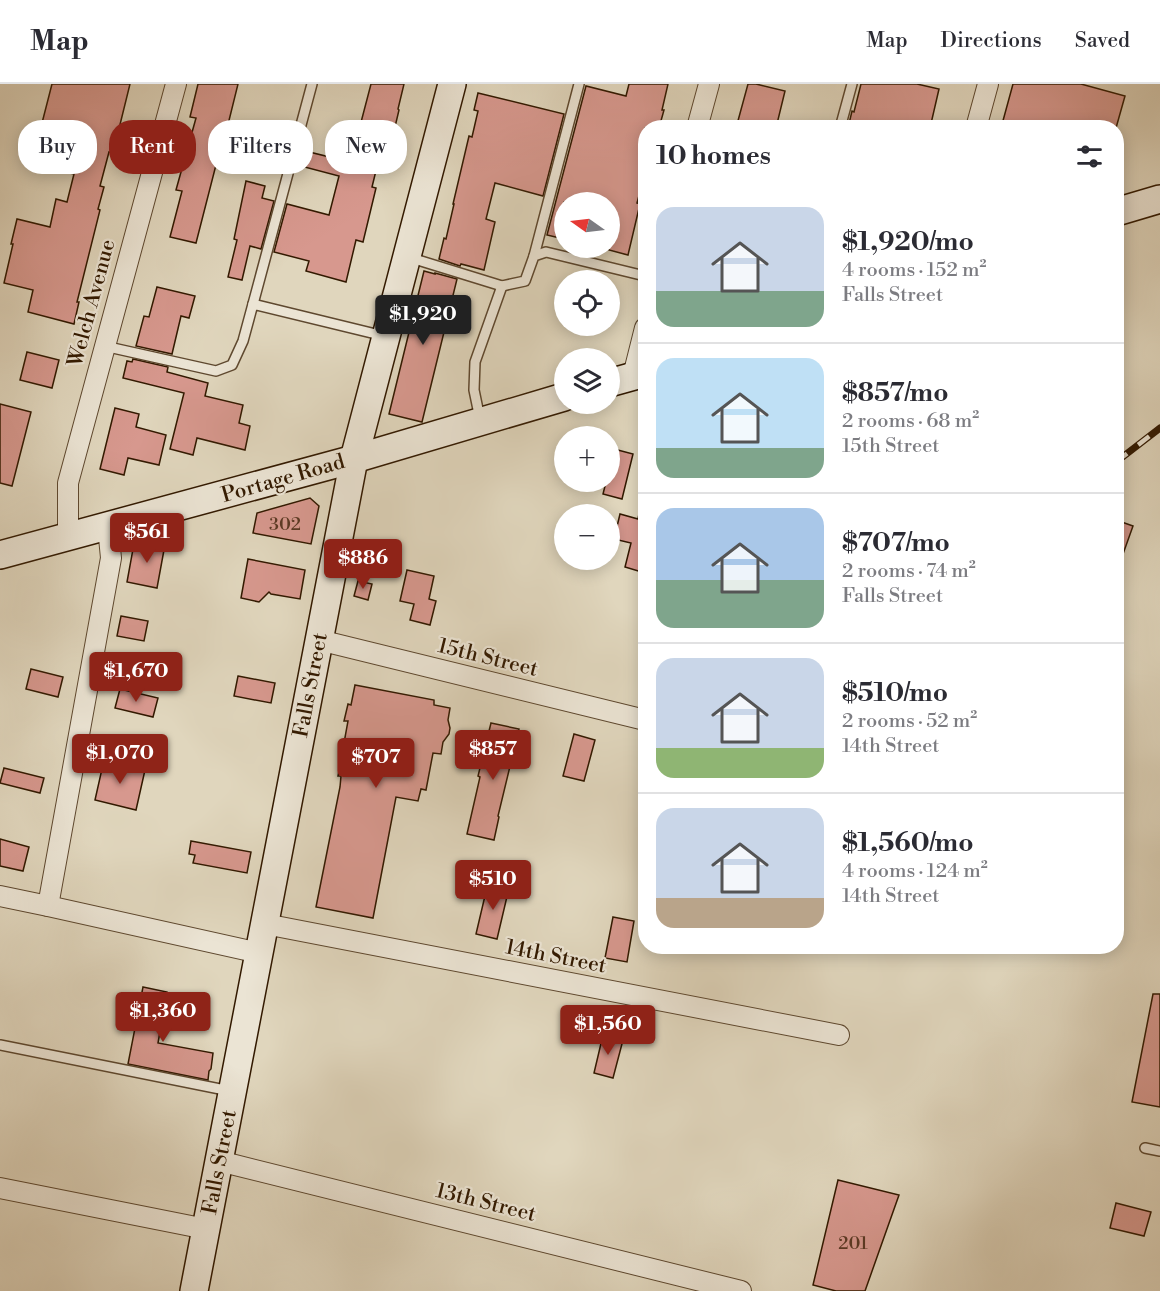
<!DOCTYPE html>
<html lang="en">
<head>
<meta charset="utf-8">
<style>
	:root { --surface:#fff; --page:#f2f2f3; --text:#2b2b33; --muted:#7c7c81; --line:#e1e1e2; --accent:#8f2418 }
	body { margin:0; font-family:"Libre Bodoni",serif; background:var(--page); color:var(--text); height:100vh; display:flex; flex-direction:column; font-size:22px; white-space:nowrap }
	* { box-sizing:border-box; margin:0 }
	p { font-size:20px; color:var(--muted) }
	.icon { flex:none; width:33px; height:33px; fill:none; stroke:currentColor; stroke-width:2; stroke-linecap:round; stroke-linejoin:round }
	.map { position:relative; flex:1; overflow:hidden }
	.sheet { position:absolute; left:638px; top:36px; width:486px; height:834px; display:flex; flex-direction:column; background:var(--surface); border-radius:24px; box-shadow:0 3px 15px #0003 }
	.sheet>* { flex:none }
	.top-card { position:absolute; left:18px; top:36px; width:530px; height:54px; display:flex; gap:12px }
	.needle { width:39px; rotate:284deg }
	.fabs { position:absolute; left:554px; top:108px; display:grid; gap:12px }
	.fabs a { display:grid; place-items:center; width:66px; height:66px; border-radius:50%; background:var(--surface); box-shadow:0 3px 15px #0003; font-size:30px }
	.price { position:absolute; translate:-50% -51px; padding:0 14px; border-radius:6px; background:var(--accent); color:#fff; font-size:20px; line-height:39px; filter:drop-shadow(0 2px 3px #0008) }
	.price::after { content:''; position:absolute; left:50%; top:36px; width:18px; height:14px; margin-left:-9px; background:inherit; clip-path:polygon(0 0,100% 0,50% 100%) }
	.price.active { background:#222; color:#fff }
	ul { padding:0; list-style:none }
	li { display:flex; align-items:center; gap:18px; height:150px; padding:0 18px }
	li+li { border-top:2px solid var(--line) }
	li span { display:grid; place-items:center; flex:none; width:168px; height:120px; border-radius:18px; color:#555 }
	li>.icon { margin-inline-start:auto }
	span .icon { width:72px; height:72px; fill:#fffc; stroke-width:1 }
	li b { font-size:26px }
	h2 { display:flex; justify-content:space-between; align-items:center; height:72px; padding:0 18px; font-size:26px }
	.chip { padding:0 21px; border-radius:24px; background:var(--surface); box-shadow:0 3px 15px #0003; font-size:21px; line-height:54px }
	.chip.active { background:var(--accent); color:#fff }
	header { display:flex; align-items:center; gap:36px; box-sizing:border-box; height:84px; padding:0 30px; background:var(--surface); border-bottom:2px solid var(--line) }
	header strong { font-size:28px }
	nav { display:flex; gap:33px; margin-inline-start:auto; font-size:21px }
	.map>svg:first-child { display:block }
	.building { fill:#d7988e; stroke:#321900; stroke-width:1.5 }
	.lines { fill:none; stroke-linecap:round; stroke-linejoin:round }
	.lane-casing { stroke:#5e482f; stroke-width:12 }
	.street-casing { stroke:#5e482f; stroke-width:22 }
	.secondary-casing { stroke:#321900; stroke-width:30 }
	.lane { stroke:#ebe4d4; stroke-width:9 }
	.street { stroke:#ebe4d4; stroke-width:20 }
	.secondary { stroke:#ebe4d4; stroke-width:27 }
	.rail-casing { stroke:#321900; stroke-width:7 }
	.rail { stroke:#ebe4d4; stroke-width:4.5; stroke-dasharray:14; stroke-linecap:butt }
	.labels { text-anchor:middle; stroke-width:4.5; stroke-linejoin:round; paint-order:stroke }
	.number-label { font-size:18px; fill:#5b3924 }
	.street-label { font-size:21px; fill:#321900; stroke:#ebe4d4 }
</style>
</head>
<body>
<header>
<strong>Map</strong>
<nav><a>Map</a><a>Directions</a><a>Saved</a></nav>
</header>
<div class="map">
<svg width="1160" height="1207" viewBox="0 0 1160 1207">
	<rect width="100%" height="100%" fill="#e0d6bd"/>
	<filter id="stains"><feTurbulence type="fractalNoise" baseFrequency=".00333" numOctaves="4"/><feColorMatrix values="0 0 0 0 .2 0 0 0 0 .09 0 0 0 0 .02 0 0 0 .5 -.17"/></filter>
	<radialGradient id="worn" r=".72"><stop offset=".6" stop-color="#630" stop-opacity="0"/><stop offset="1" stop-color="#630" stop-opacity=".3"/></radialGradient>
	<g class="building">
		<polygon points="52,0 130,0 113,69 109,68 100,102 104,103 98,125 100,126 77,218 79,218 74,240 28,228 33,206 4,199 13,160 11,160 17,135 50,143 56,115 67,118 74,90 66,88 73,59 71,59 74,47 42,39"/>
		<polygon points="198,0 238,0 219,77 217,77 196,159 170,153 182,107 176,106 196,34 190,33"/>
		<polygon points="371,0 404,0 398,25 399,26 390,64 382,62 372,103 376,104 363,158 356,156 346,198 306,187 309,177 274,168 287,120 329,131 339,92 297,81 301,66 342,76 346,63 354,65"/>
		<polygon points="629,0 668,0 662,26 664,26 659,44 645,44 645,89 637,119 640,120 628,171 609,166 609,118 564,118 564,155 547,151 586,2 626,12"/>
		<polygon points="748,0 756,0 785,7 776,44 736,44"/>
		<polygon points="861,0 917,0 939,5 930,44 848,44 852,27 854,28"/>
		<polygon points="1013,0 1081,0 1125,12 1116,44 1001,44"/>
		<polygon points="478,9 564,30 543,112 495,99 486,135 495,138 484,186 461,180 460,182 439,175 444,154 446,155 454,120 453,120 469,52 472,53 478,27 474,26"/>
		<polygon points="246,97 265,102 262,114 274,117 261,165 250,162 242,196 228,193 237,156 234,155"/>
		<polygon points="424,187 435,190 435,189 457,195 422,338 389,330"/>
		<polygon points="157,203 195,212 189,234 181,232 172,270 136,262 144,232 149,233"/>
		<polygon points="27,268 59,276 52,304 20,296"/>
		<polygon points="133,275 168,283 167,288 208,299 205,312 243,321 239,339 250,342 245,366 197,354 193,371 170,365 184,309 123,294 127,277 132,278"/>
		<polygon points="0,320 31,328 12,402 0,399"/>
		<polygon points="115,324 139,330 136,343 166,351 159,381 128,374 124,391 100,385"/>
		<polygon points="614,365 633,370 622,415 603,410 606,398 609,398 609,386"/>
		<polygon points="310,414 319,422 311,460 253,449 257,429"/>
		<polygon points="640,425 645,426 645,489 625,483 631,459 614,455 620,430 638,435"/>
		<polygon points="1116,436 1133,442 1118,484 1116,484"/>
		<polygon points="166,455 157,504 127,498 133,465"/>
		<polygon points="248,475 305,486 300,515 271,510 269,508 259,518 241,514"/>
		<polygon points="407,486 434,492 429,515 436,517 430,541 410,536 414,520 400,517"/>
		<polygon points="358,497 372,500 368,516 354,512"/>
		<polygon points="121,532 148,537 144,557 117,552"/>
		<polygon points="31,585 63,593 58,613 26,605"/>
		<polygon points="238,592 275,599 271,619 234,612"/>
		<polygon points="355,601 434,616 434,621 450,624 448,636 450,644 449,650 443,658 441,670 433,669 426,706 421,705 418,717 396,713 373,834 316,823 340,703 341,692 338,692 348,637 344,637 348,620 351,621"/>
		<polygon points="120,605 158,614 153,633 115,624"/>
		<polygon points="491,639 519,645 498,732 499,733 494,756 467,750 480,693 478,692"/>
		<polygon points="574,650 595,656 584,697 563,692"/>
		<polygon points="104,676 145,686 136,726 95,716"/>
		<polygon points="4,684 44,694 40,709 0,699"/>
		<polygon points="0,755 29,763 23,787 0,782"/>
		<polygon points="191,757 251,768 247,789 193,779 195,771 189,770"/>
		<polygon points="488,799 509,804 497,855 476,850"/>
		<polygon points="613,833 634,837 627,878 605,874"/>
		<polygon points="143,903 167,908 158,959 213,969 211,985 209,987 208,996 128,980"/>
		<polygon points="1153,910 1160,910 1160,1023 1132,1018"/>
		<polygon points="603,951 623,956 613,994 594,989"/>
		<polygon points="838,1096 899,1111 865,1207 836,1207 813,1201"/>
		<polygon points="1116,1119 1151,1128 1144,1152 1110,1144"/>
	</g>
	<g class="lines">
		<defs>
			<g id="lane">
				<polyline points="840,44 852,0"/>
				<polyline points="534,172 579,0"/>
				<polyline points="408,173 502,202 525,197 534,172 546,168 645,192"/>
				<polyline points="253,220 312,0"/>
				<polyline points="104,262 216,287 232,281 243,257 253,220 384,252"/>
				<polyline points="480,335 474,306 475,278 502,202"/>
				<polyline points="0,961 230,1007"/>
				<polyline points="1145,1064 1160,1067"/>
			</g>
			<g id="street">
				<polyline points="697,44 709,0"/>
				<polyline points="976,44 988,0"/>
				<polyline points="633,292 645,244"/>
				<polyline points="68,452 68,399 176,0"/>
				<polyline points="319,556 645,636"/>
				<polyline points="0,812 48,822 259,869"/>
				<polyline points="48,822 111,474 108,443"/>
				<polyline points="265,840 839,951"/>
				<polyline points="219,1077 741,1207"/>
				<polyline points="0,1104 206,1145"/>
			</g>
			<g id="secondary">
				<polyline points="1116,128 1160,115"/>
				<polyline points="609,299 645,289"/>
				<polyline points="0,471 354,375 564,313"/>
				<polyline points="194,1207 354,375 452,0"/>
			</g>
		</defs>
		<use href="#lane" class="lane-casing"/>
		<use href="#street" class="street-casing"/>
		<use href="#secondary" class="secondary-casing"/>
		<use href="#lane" class="lane"/>
		<use href="#street" class="street"/>
		<use href="#secondary" class="secondary"/>
		<defs>
			<polyline id="rail" points="1116,378 1160,344"/>
		</defs>
		<use href="#rail" class="rail-casing"/>
		<use href="#rail" class="rail"/>
	</g>
	<g class="labels">
		<g class="number-label">
			<text x="285" y="446">302</text>
			<text x="853" y="1165">201</text>
		</g>
		<g class="street-label">
			<text transform="translate(91 219) rotate(-75)" y="7">Welch Avenue</text>
			<text transform="translate(283 394) rotate(-16)" y="7">Portage Road</text>
			<text transform="translate(488 573) rotate(14)" y="7">15th Street</text>
			<text transform="translate(310 601) rotate(-79)" y="7">Falls Street</text>
			<text transform="translate(556 872) rotate(11)" y="7">14th Street</text>
			<text transform="translate(219 1078) rotate(-79)" y="7">Falls Street</text>
			<text transform="translate(486 1118) rotate(14)" y="7">13th Street</text>
		</g>
	</g>
	<rect width="100%" height="100%" filter="url(#stains)"/>
	<rect width="100%" height="100%" fill="url(#worn)"/>
</svg>
<div class="fabs">
<a><svg class="needle" viewBox="-14 -14 28 28"><path d="M0-13l5 13h-10z" fill="#e53935"/><path d="M0 13l5-13h-10z" fill="#7c7c81"/></svg></a>
<a><svg class="icon" aria-label="locate" viewBox="0 0 24 24"><circle cx="12" cy="12" r="6"/><path d="M12 2v4M12 18v4M2 12h4M18 12h4"/></svg></a>
<a><svg class="icon" aria-label="layers" viewBox="0 0 24 24"><path d="M12 4l9 5-9 5-9-5zM3 14l9 5 9-5"/></svg></a>
<a>+</a>
<a>−</a>
</div>
<b class="price active" style="left:423px;top:262px">$1,920</b>
<b class="price" style="left:147px;top:480px">$561</b>
<b class="price" style="left:363px;top:506px">$886</b>
<b class="price" style="left:136px;top:619px">$1,670</b>
<b class="price" style="left:493px;top:697px">$857</b>
<b class="price" style="left:120px;top:701px">$1,070</b>
<b class="price" style="left:376px;top:705px">$707</b>
<b class="price" style="left:493px;top:827px">$510</b>
<b class="price" style="left:163px;top:959px">$1,360</b>
<b class="price" style="left:608px;top:972px">$1,560</b>
<div class="top-card">
<a class="chip">Buy</a>
<a class="chip active">Rent</a>
<a class="chip">Filters</a>
<a class="chip">New</a>
</div>
<section class="sheet">
<h2>10 homes<svg class="icon" aria-label="filters" viewBox="0 0 24 24"><path d="M4 7h16M4 17h16"/><circle cx="9" cy="7" r="2"/><circle cx="15" cy="17" r="2"/></svg></h2>
<ul>
<li><span style="background:linear-gradient(#c9d6e8 70%,#7fa58c 0)"><svg class="icon" aria-label="home" viewBox="0 0 24 24"><path d="M3 11l9-7 9 7M6 9v11h12V9"/></svg></span><div><b>$1,920/mo</b><p>4 rooms · 152 m²</p><p>Falls Street</p></div></li>
<li><span style="background:linear-gradient(#bfe0f5 75%,#7fa58c 0)"><svg class="icon" aria-label="home" viewBox="0 0 24 24"><path d="M3 11l9-7 9 7M6 9v11h12V9"/></svg></span><div><b>$857/mo</b><p>2 rooms · 68 m²</p><p>15th Street</p></div></li>
<li><span style="background:linear-gradient(#a9c7e8 60%,#7fa58c 0)"><svg class="icon" aria-label="home" viewBox="0 0 24 24"><path d="M3 11l9-7 9 7M6 9v11h12V9"/></svg></span><div><b>$707/mo</b><p>2 rooms · 74 m²</p><p>Falls Street</p></div></li>
<li><span style="background:linear-gradient(#c9d6e8 75%,#8fb573 0)"><svg class="icon" aria-label="home" viewBox="0 0 24 24"><path d="M3 11l9-7 9 7M6 9v11h12V9"/></svg></span><div><b>$510/mo</b><p>2 rooms · 52 m²</p><p>14th Street</p></div></li>
<li><span style="background:linear-gradient(#c9d6e8 75%,#b9a48a 0)"><svg class="icon" aria-label="home" viewBox="0 0 24 24"><path d="M3 11l9-7 9 7M6 9v11h12V9"/></svg></span><div><b>$1,560/mo</b><p>4 rooms · 124 m²</p><p>14th Street</p></div></li>
</ul>
</section>
</div>
</body>
</html>
